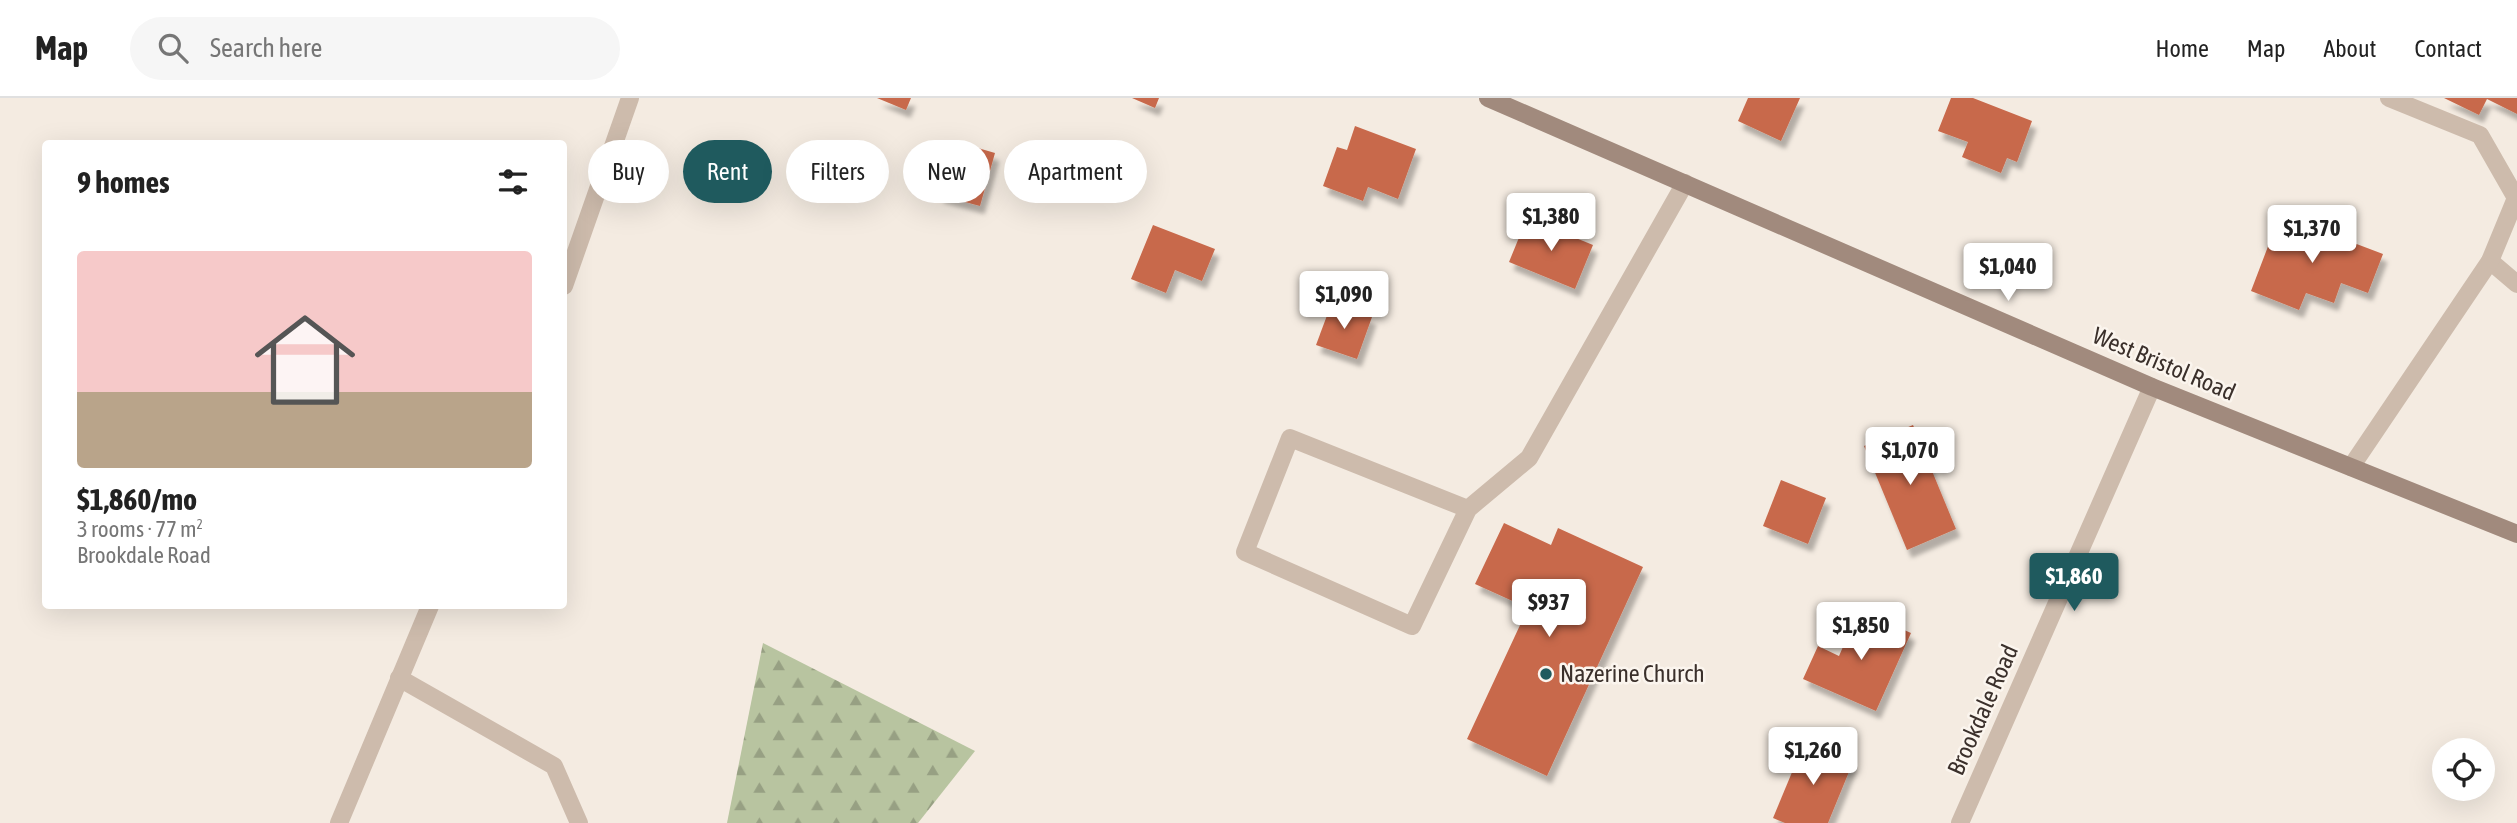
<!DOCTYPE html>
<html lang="en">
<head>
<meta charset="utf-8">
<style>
	:root { --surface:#fff; --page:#f6f6f6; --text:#222; --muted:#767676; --line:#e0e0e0; --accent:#1f5a5e }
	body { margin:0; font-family:"Asap Condensed",sans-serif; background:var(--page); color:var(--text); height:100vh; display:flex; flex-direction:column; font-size:26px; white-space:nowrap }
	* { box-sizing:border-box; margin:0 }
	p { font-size:23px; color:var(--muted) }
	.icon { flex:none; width:38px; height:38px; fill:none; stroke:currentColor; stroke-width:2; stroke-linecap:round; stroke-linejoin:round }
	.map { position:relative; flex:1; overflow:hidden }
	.sheet { position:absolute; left:42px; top:42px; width:525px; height:469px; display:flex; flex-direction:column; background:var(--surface); border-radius:7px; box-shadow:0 7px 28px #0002 }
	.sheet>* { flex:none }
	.banner { position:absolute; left:588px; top:42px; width:665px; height:63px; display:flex; gap:14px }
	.tools { position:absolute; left:2432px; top:640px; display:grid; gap:14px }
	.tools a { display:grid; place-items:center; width:63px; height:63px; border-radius:50%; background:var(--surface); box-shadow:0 7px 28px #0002; font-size:35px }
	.price { position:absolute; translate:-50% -60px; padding:0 16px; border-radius:7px; background:#fff; color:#222; font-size:23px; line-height:46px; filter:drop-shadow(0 2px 4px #0008) }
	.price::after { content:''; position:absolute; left:50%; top:42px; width:21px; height:16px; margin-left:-10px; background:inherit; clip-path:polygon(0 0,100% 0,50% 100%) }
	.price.active { background:var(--accent); color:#fff }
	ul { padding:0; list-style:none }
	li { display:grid; align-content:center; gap:14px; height:371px; padding:0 35px }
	li span { display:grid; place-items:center; height:217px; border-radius:7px; color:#555 }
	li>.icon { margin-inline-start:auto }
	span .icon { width:126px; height:126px; fill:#fffc; stroke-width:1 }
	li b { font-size:30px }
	h2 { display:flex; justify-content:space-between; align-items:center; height:84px; padding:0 35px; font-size:30px }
	.chip { padding:0 24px; border-radius:32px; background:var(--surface); box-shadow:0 7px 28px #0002; font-size:24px; line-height:63px }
	.chip.active { background:var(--accent); color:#fff }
	header { display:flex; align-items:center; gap:42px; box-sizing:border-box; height:98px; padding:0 35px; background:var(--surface); border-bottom:2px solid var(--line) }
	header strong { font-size:33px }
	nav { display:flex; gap:38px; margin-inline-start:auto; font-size:24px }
	.search { width:490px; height:63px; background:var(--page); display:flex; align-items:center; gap:18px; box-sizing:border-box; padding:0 24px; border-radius:38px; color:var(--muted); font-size:26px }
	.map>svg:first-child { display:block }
	.forest { fill:url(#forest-firs) }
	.building { fill:#c8694b; filter:url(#shadow) }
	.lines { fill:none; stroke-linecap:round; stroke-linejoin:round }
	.lane { stroke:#cdbbac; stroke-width:18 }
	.street { stroke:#cdbbac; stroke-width:18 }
	.secondary { stroke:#a18a7d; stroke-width:18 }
	.poi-dot { fill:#1f5a5e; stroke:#fbf5ee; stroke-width:2.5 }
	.labels { text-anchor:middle; stroke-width:5; stroke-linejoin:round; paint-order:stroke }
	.street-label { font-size:24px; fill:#3b302b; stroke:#fbf5ee }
	.poi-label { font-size:24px; fill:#3b302b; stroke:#fbf5ee; text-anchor:start }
</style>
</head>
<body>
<header>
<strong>Map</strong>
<div class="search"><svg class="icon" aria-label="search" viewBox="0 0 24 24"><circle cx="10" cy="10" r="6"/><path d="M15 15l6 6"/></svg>Search here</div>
<nav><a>Home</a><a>Map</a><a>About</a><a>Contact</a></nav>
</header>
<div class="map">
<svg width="2517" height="725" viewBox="0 0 2517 725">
	<defs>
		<pattern id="forest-firs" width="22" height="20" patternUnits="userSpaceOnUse" patternTransform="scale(1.75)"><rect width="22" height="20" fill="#b8c4a0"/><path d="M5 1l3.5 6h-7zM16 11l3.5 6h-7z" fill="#97a083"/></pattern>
		<filter id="shadow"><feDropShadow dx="4.5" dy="8" stdDeviation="2" flood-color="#0004"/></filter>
	</defs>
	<rect width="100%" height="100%" fill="#f4ebe1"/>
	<polygon class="forest" points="763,545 975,653 918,725 727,725"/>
	<g class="building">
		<polygon points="877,0 911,0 906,12"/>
		<polygon points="1132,0 1159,0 1155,10"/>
		<polygon points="1748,0 1800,0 1781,43 1738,23"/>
		<polygon points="1951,0 1973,0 2032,23 2017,64 2007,60 2001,75 1962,59 1968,44 1938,33"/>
		<polygon points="2444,0 2517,0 2517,16 2487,1 2479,17"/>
		<polygon points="1355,28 1416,51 1398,101 1368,89 1363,103 1323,88 1337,49 1347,52"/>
		<polygon points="954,43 995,55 980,108 939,97"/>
		<polygon points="2280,117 2383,156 2368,195 2341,185 2334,205 2306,195 2299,212 2251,193"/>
		<polygon points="1527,120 1593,147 1575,191 1509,164"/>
		<polygon points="1153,127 1215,151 1202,183 1175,172 1166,195 1131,181"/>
		<polygon points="1332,204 1372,219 1357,261 1316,247"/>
		<polygon points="1913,327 1956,431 1907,452 1864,348"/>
		<polygon points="1781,382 1826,400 1808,446 1763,428"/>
		<polygon points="1504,425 1551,447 1558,430 1643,469 1547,678 1467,641 1528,510 1475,486"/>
		<polygon points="1859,512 1911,535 1876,613 1803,581 1818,548 1839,558"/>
		<polygon points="1805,643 1853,664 1828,725 1785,725 1773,720"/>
	</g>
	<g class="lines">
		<g class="lane">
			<polyline points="2490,163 2517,186"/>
			<polyline points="564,188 630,0"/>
			<polyline points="2351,369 2490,163 2516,100 2480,37 2389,0"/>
			<polyline points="1468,411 1412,528 1245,454 1290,340 1468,411 1529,360 1685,85"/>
			<polyline points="399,580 554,668 579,725"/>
			<polyline points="339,725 430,508"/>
		</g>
		<polyline class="street" points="1960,725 2152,289"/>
		<polyline class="secondary" points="1488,0 2152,289 2517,436"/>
	</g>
	<circle class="poi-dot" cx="1546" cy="576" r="7"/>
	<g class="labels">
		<g class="street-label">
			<text transform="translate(2164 266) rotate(23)" y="8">West Bristol Road</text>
			<text transform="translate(1983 612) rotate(-66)" y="8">Brookdale Road</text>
		</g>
		<g class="poi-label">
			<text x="1560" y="584">Nazerine Church</text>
		</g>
	</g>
</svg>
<div class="tools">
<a><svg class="icon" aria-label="locate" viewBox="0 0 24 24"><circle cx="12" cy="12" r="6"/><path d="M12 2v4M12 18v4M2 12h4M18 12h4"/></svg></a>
</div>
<b class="price" style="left:1551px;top:155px">$1,380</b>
<b class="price" style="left:2312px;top:167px">$1,370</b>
<b class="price" style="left:2008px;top:205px">$1,040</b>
<b class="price" style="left:1344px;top:233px">$1,090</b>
<b class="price" style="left:1910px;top:389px">$1,070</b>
<b class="price active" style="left:2074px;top:515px">$1,860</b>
<b class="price" style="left:1549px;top:541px">$937</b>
<b class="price" style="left:1861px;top:564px">$1,850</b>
<b class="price" style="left:1813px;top:689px">$1,260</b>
<div class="banner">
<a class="chip">Buy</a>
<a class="chip active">Rent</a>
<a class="chip">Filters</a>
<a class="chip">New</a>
<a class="chip">Apartment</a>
</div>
<section class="sheet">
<h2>9 homes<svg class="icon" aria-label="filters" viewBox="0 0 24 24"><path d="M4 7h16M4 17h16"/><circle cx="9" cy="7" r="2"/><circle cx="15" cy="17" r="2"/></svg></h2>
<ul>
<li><span style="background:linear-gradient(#f6c9c9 65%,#b9a48a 0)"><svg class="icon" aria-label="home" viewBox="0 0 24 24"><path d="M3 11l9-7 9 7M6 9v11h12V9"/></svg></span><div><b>$1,860/mo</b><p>3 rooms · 77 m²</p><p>Brookdale Road</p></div></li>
</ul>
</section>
</div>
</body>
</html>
